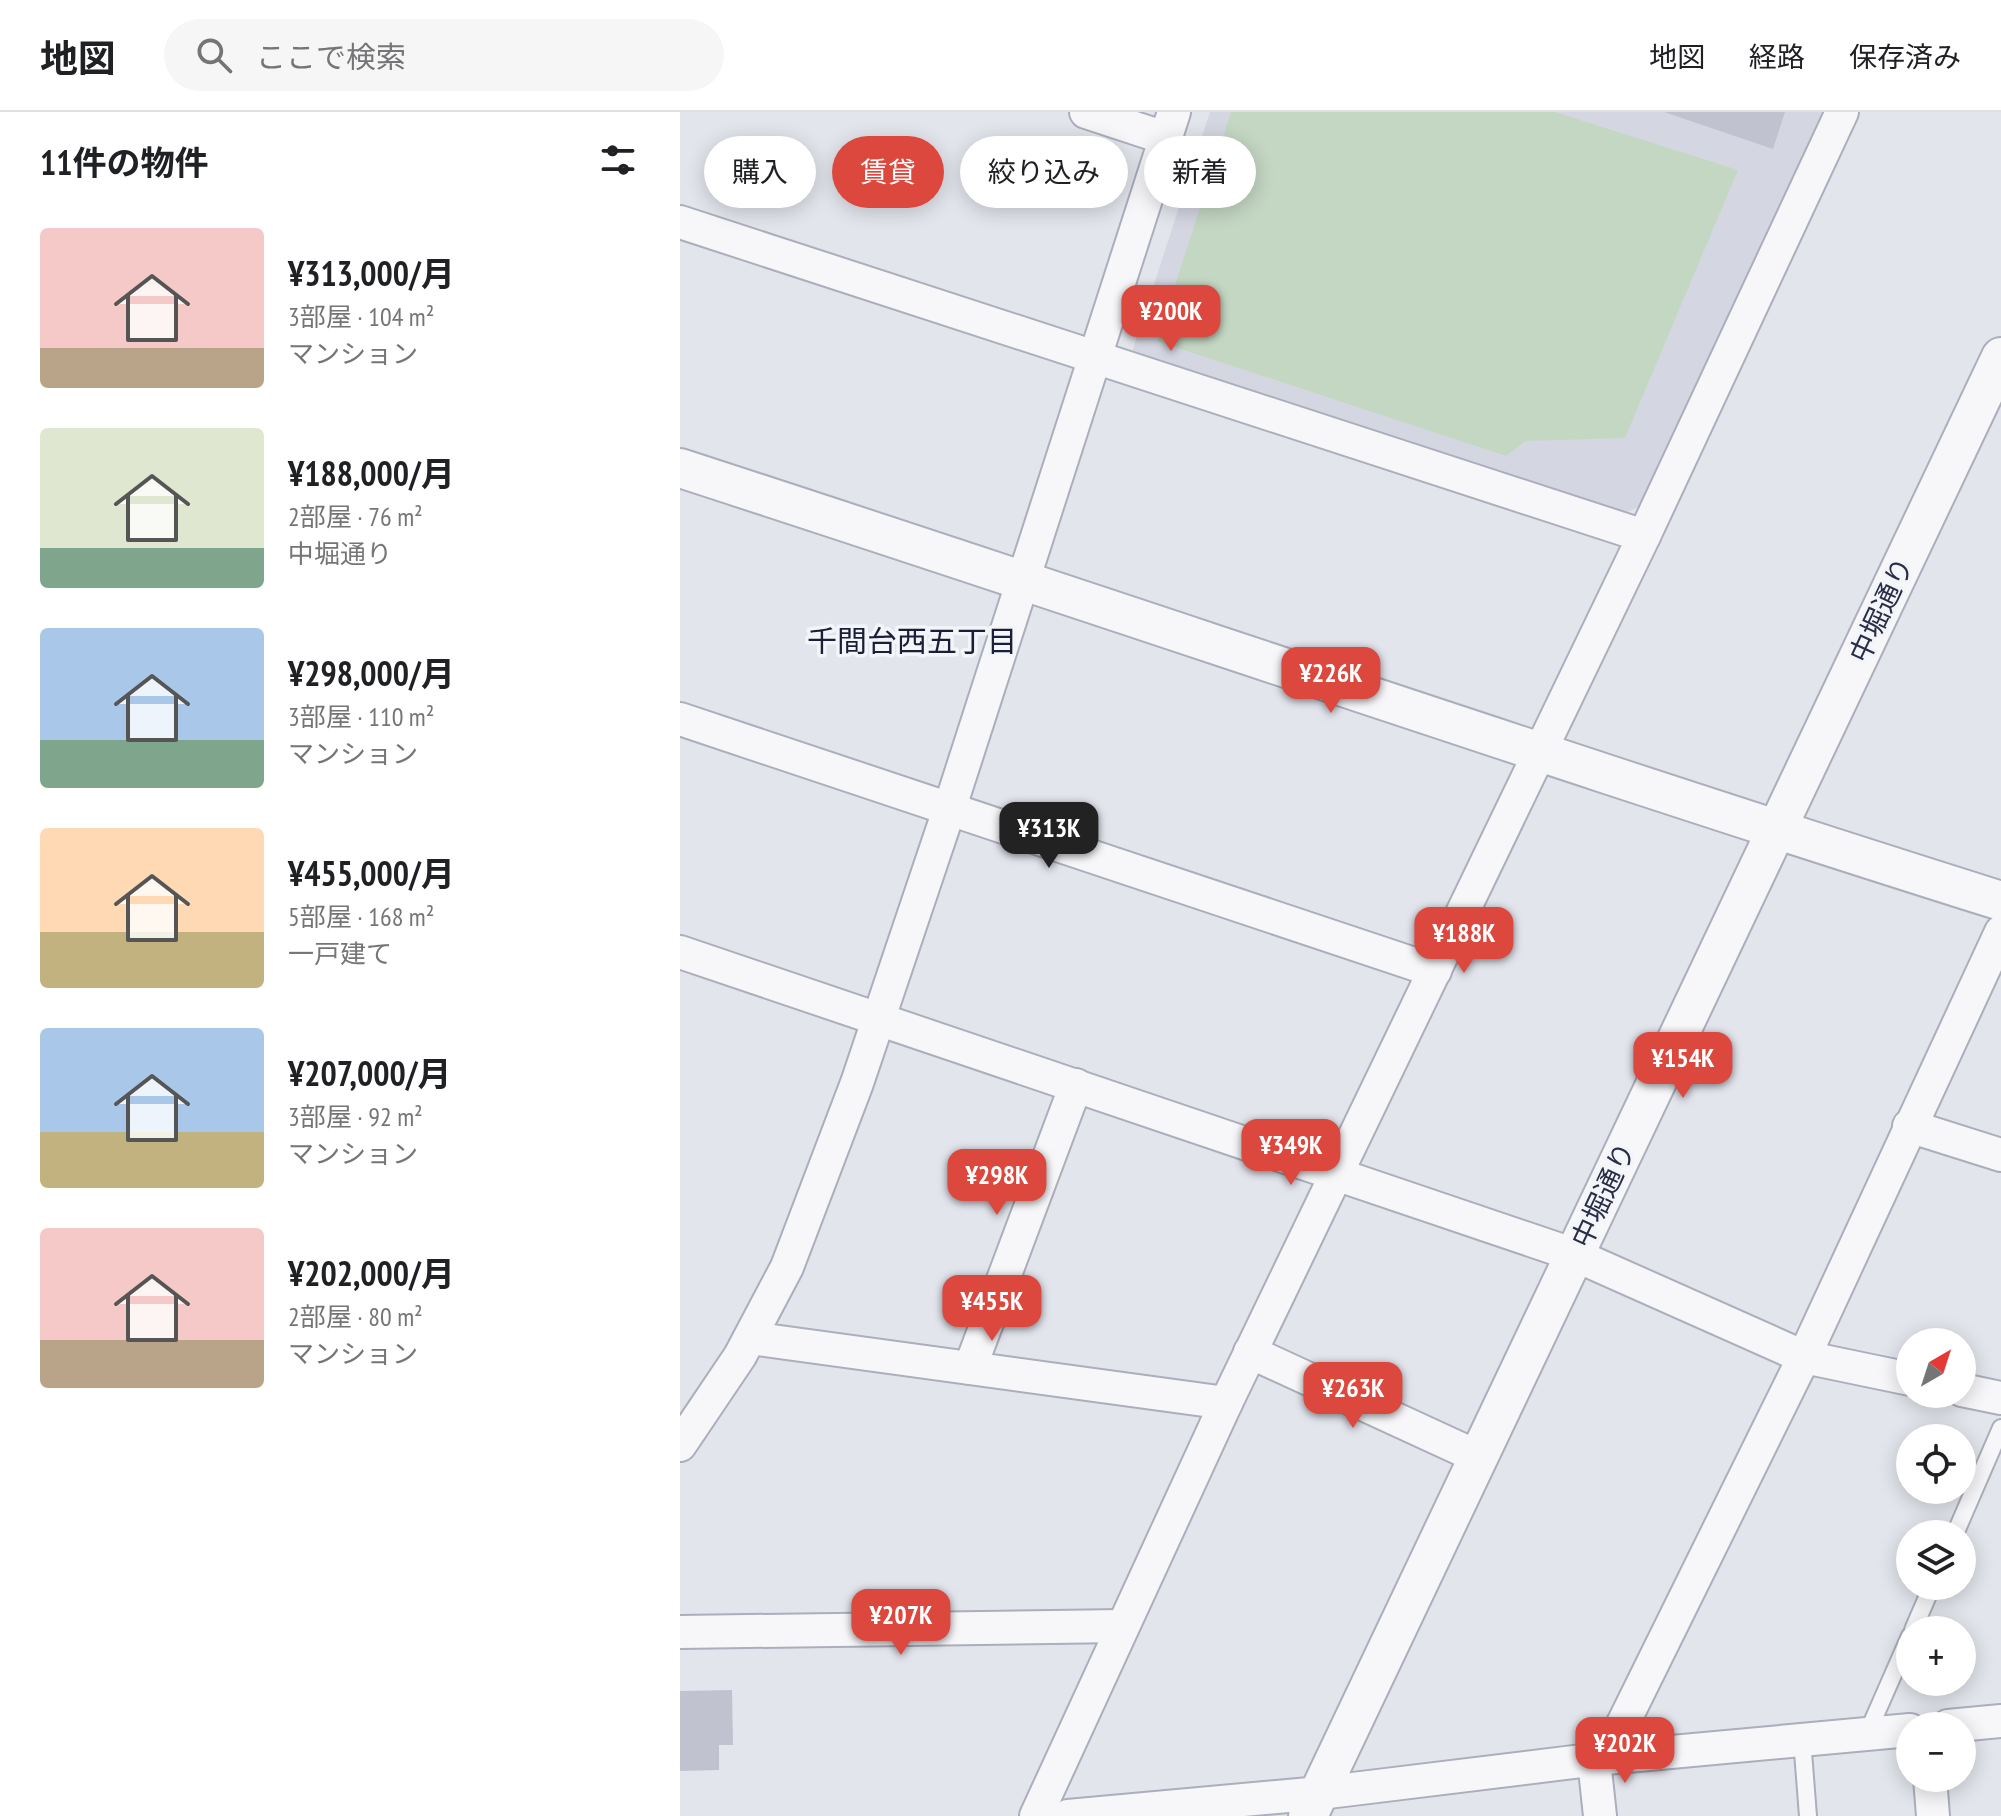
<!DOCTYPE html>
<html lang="ja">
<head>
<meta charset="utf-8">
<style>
	:root { --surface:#fff; --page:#f6f6f6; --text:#202124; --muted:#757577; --line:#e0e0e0; --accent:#dc483d }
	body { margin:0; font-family:"PT Sans Narrow","Noto Sans JP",sans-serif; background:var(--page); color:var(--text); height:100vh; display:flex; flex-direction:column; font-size:30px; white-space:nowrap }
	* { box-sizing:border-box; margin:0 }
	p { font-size:26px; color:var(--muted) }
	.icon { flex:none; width:44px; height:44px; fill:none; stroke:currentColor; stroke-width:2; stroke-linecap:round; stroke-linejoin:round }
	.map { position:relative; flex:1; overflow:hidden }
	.details { display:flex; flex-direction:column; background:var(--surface); width:680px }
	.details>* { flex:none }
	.banner { position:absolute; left:24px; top:24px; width:760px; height:72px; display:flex; gap:16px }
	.needle { width:52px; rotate:39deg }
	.controls { position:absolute; left:1216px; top:1216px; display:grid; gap:16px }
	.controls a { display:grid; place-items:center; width:80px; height:80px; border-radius:50%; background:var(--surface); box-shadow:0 4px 20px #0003; font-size:40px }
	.price { position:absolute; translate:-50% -68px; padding:0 18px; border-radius:16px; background:var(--accent); color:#fff; font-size:26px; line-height:52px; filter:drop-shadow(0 2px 4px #0008) }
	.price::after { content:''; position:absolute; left:50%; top:48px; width:24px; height:18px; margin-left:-12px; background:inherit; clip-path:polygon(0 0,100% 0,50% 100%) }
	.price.current { background:#222; color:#fff }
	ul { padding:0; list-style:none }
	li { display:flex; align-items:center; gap:24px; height:200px; padding:0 40px }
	li span { display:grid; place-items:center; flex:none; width:224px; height:160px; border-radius:8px; color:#555 }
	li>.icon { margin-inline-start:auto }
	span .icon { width:96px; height:96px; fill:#fffc; stroke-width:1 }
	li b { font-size:34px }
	h2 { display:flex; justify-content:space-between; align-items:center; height:96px; padding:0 40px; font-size:34px }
	.tag { padding:0 28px; border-radius:36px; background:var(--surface); box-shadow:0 4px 20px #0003; font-size:28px; line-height:72px }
	.tag.current { background:var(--accent); color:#fff }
	header { display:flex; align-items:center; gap:48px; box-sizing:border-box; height:112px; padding:0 40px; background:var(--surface); border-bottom:2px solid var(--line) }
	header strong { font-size:38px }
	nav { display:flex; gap:44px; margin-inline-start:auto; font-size:28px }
	.search { width:560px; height:72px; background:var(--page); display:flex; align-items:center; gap:20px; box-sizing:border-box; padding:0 28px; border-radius:44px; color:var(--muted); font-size:30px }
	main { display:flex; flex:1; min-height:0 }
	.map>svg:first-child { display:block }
	.built { fill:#d4d7e2 }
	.green { fill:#c4d7c3 }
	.building { fill:#c0c2d0 }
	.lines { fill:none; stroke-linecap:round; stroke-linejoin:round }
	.service-casing { stroke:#abaebb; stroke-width:20 }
	.minor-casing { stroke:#abaebb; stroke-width:36 }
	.tertiary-casing { stroke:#abaebb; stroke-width:42 }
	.service { stroke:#f7f7fa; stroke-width:16 }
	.minor { stroke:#f7f7fa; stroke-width:32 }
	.tertiary { stroke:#f7f7fa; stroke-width:38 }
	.labels { text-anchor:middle; stroke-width:7; stroke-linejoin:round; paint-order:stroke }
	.street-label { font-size:28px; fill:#292d47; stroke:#f3f5f9 }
	.neighbourhood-label { font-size:30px; fill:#1b1e38; stroke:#f3f5f9 }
</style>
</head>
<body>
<header>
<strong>地図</strong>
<div class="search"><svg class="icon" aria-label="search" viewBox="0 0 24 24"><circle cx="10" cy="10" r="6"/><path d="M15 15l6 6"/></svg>ここで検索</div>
<nav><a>地図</a><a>経路</a><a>保存済み</a></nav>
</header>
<main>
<section class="details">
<h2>11件の物件<svg class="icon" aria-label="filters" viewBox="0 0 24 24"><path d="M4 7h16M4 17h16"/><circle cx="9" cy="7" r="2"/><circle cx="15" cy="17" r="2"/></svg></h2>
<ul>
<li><span style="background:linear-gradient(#f6c9c9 75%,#b9a48a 0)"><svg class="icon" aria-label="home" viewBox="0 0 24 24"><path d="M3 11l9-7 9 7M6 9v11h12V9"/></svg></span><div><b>¥313,000/月</b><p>3部屋 · 104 m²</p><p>マンション</p></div></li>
<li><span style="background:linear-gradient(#dfe7d0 75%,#7fa58c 0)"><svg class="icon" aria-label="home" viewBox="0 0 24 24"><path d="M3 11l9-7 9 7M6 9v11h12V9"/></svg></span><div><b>¥188,000/月</b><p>2部屋 · 76 m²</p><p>中堀通り</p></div></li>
<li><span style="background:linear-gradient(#a9c7e8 70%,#7fa58c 0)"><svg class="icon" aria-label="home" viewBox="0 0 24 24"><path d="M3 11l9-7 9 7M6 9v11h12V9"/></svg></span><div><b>¥298,000/月</b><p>3部屋 · 110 m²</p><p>マンション</p></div></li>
<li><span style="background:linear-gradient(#ffd9b3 65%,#c2b280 0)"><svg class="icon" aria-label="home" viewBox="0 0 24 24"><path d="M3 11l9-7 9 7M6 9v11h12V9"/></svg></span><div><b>¥455,000/月</b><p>5部屋 · 168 m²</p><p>一戸建て</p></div></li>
<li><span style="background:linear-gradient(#a9c7e8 65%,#c2b280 0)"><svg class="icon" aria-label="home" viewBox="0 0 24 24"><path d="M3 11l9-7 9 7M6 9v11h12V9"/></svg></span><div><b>¥207,000/月</b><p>3部屋 · 92 m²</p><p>マンション</p></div></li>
<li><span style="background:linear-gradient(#f6c9c9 70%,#b9a48a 0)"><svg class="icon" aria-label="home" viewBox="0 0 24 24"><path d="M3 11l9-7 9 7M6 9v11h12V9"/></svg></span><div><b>¥202,000/月</b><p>2部屋 · 80 m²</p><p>マンション</p></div></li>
</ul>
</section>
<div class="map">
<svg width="1321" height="1704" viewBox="0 0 1321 1704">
	<rect width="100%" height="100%" fill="#e3e5ed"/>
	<polygon class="built" points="530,0 1148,0 961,394 943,402 451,243"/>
	<polygon class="green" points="551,0 875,0 1058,58 945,326 845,329 826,344 477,229"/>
	<g class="building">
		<polygon points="984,0 1105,0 1093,37"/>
		<polygon points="52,1578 53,1633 39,1633 39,1658 0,1659 0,1579"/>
	</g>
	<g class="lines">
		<defs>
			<g id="service">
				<polyline points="1275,1422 1321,1316"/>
				<polyline points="1233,1518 1252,1474"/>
				<polyline points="1187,1622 1230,1524"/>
				<polyline points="1122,1627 1128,1704"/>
			</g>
			<g id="minor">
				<polyline points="406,0 485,26"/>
				<polyline points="0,110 964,424"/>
				<polyline points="0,607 755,859"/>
				<polyline points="0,840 895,1143 1124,1245 1230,1267"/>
				<polyline points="1229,1014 1321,1043"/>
				<polyline points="70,1226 546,1291"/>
				<polyline points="570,1240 798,1345"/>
				<polyline points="290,1256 396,973"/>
				<polyline points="1282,1278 1321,1286"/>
				<polyline points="0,1333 60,1244 107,1155 177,971 270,695 494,0"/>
				<polyline points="0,1520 442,1514"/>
				<polyline points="1268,1614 1321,1609"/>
				<polyline points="926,1646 1124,1245 1321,820"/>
				<polyline points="914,1648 920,1704"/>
				<polyline points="1250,1666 1253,1704"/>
				<polyline points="356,1704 546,1291 964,424 1162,0"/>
				<polyline points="388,1704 640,1681 926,1646 1230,1618"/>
			</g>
			<g id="tertiary">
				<path d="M0,356C441,499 879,650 1321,789"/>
				<polyline points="628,1704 1321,245"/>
			</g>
		</defs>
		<use href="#service" class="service-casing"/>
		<use href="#minor" class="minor-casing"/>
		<use href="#tertiary" class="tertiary-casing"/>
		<use href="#service" class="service"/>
		<use href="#minor" class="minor"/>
		<use href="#tertiary" class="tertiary"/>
	</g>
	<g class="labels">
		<g class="street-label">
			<text transform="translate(1201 498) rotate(-65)" y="10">中堀通り</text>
			<text transform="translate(923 1083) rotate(-65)" y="10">中堀通り</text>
		</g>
		<g class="neighbourhood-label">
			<text x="232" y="540">千間台西五丁目</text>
		</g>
	</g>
</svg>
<div class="controls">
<a><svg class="needle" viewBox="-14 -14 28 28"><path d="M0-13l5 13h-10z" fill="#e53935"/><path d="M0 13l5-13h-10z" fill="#757577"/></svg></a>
<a><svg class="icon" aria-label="locate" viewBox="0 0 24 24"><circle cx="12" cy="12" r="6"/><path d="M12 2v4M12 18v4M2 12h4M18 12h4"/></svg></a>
<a><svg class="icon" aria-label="layers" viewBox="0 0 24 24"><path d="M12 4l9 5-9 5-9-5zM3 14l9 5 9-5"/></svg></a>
<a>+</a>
<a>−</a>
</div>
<b class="price" style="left:491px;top:241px">¥200K</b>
<b class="price" style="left:651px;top:603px">¥226K</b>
<b class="price current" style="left:369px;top:758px">¥313K</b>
<b class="price" style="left:784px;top:863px">¥188K</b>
<b class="price" style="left:1003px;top:988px">¥154K</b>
<b class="price" style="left:611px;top:1075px">¥349K</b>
<b class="price" style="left:317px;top:1105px">¥298K</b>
<b class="price" style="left:312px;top:1231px">¥455K</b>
<b class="price" style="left:673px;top:1318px">¥263K</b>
<b class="price" style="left:221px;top:1545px">¥207K</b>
<b class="price" style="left:945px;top:1673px">¥202K</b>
<div class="banner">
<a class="tag">購入</a>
<a class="tag current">賃貸</a>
<a class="tag">絞り込み</a>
<a class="tag">新着</a>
</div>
</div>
</main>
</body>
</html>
